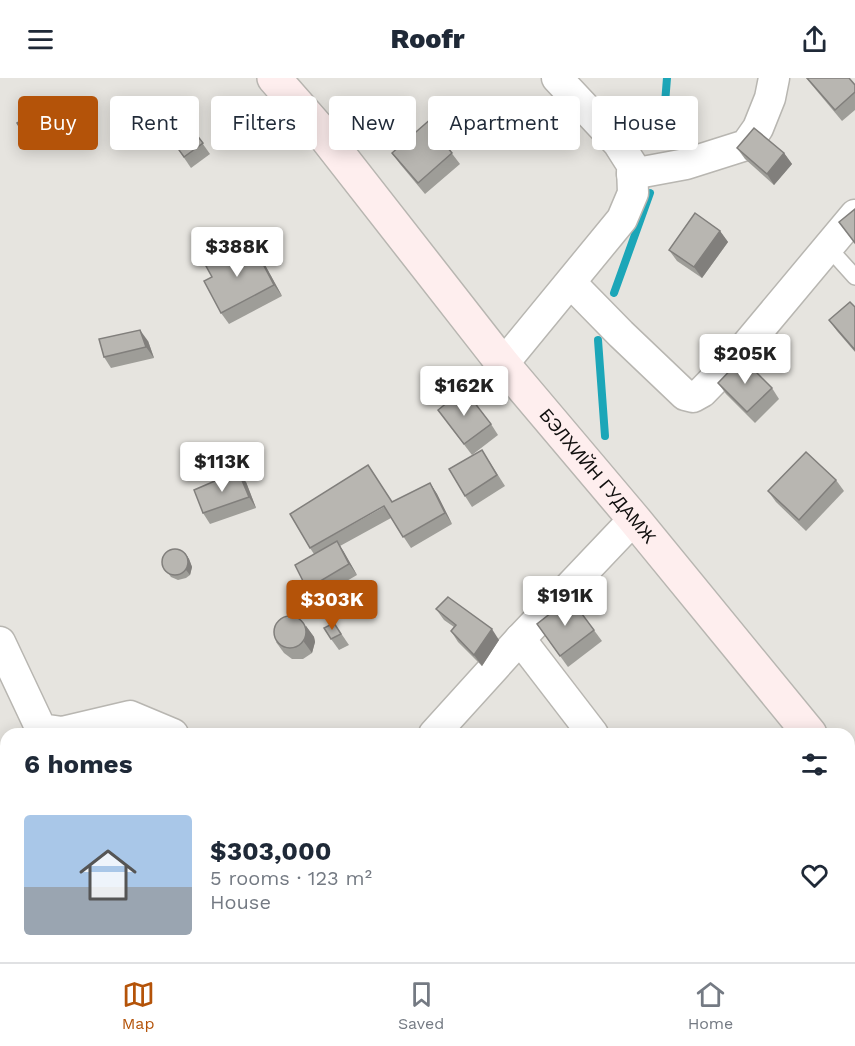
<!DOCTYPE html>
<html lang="en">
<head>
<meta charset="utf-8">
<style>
	:root { --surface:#fff; --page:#f6f6f7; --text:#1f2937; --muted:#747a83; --line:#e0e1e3; --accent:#b45309 }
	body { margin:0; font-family:"Work Sans",sans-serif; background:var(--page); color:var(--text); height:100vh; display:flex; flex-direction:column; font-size:22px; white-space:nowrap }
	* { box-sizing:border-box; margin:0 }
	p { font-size:20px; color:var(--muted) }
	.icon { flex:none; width:33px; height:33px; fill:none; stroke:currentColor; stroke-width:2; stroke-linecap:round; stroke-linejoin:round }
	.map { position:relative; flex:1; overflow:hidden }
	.drawer { position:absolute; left:0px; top:650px; width:855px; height:236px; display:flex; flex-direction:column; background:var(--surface); border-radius:18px 18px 0 0; box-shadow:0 3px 15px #0003 }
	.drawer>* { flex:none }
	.top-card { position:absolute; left:18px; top:18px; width:819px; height:54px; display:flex; gap:12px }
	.price { position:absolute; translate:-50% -51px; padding:0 14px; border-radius:6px; background:#fff; color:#222; font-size:20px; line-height:39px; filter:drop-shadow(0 2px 3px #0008) }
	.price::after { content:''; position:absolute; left:50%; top:36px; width:18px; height:14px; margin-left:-9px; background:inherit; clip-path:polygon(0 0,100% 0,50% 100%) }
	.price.selected { background:var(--accent); color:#fff }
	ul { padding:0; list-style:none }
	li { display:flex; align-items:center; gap:18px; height:150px; padding:0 24px }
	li+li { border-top:2px solid var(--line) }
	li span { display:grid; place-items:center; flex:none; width:168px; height:120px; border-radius:6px; color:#555 }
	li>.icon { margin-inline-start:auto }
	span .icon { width:72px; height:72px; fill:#fffc; stroke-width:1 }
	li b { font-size:26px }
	h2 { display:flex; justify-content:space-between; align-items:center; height:72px; padding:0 24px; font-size:26px }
	.tag { padding:0 21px; border-radius:6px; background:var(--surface); box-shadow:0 3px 15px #0003; font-size:21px; line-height:54px }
	.tag.selected { background:var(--accent); color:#fff }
	header { display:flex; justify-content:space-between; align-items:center; height:78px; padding:0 24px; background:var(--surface); font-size:27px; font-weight:800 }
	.menu { display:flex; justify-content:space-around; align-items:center; height:84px; border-top:2px solid var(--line); background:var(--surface); font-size:16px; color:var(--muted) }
	.menu a { display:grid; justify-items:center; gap:3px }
	.menu .selected { color:var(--accent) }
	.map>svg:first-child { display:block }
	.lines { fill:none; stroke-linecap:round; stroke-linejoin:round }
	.stream { stroke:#1ca6b8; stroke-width:8 }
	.lane-casing { stroke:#b8b6b1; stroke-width:18 }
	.street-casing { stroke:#b8b6b1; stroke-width:33 }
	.secondary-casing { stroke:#b8b6b1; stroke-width:36 }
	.lane { stroke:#fff; stroke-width:15 }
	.street { stroke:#fff; stroke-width:30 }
	.secondary { stroke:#feeeee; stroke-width:33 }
	.wall { fill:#9e9d98 }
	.shaded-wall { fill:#817f7c }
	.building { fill:#b8b6b1; stroke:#817f7c; stroke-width:1.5 }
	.labels { text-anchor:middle; stroke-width:6; stroke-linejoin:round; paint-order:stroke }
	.street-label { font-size:18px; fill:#100f0e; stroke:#e6e4df }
</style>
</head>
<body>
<header><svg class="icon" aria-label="menu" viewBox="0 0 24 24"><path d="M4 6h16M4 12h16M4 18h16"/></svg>Roofr<svg class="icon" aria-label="share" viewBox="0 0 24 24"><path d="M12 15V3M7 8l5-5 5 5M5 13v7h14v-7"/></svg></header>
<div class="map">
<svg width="855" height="884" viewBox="0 0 855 884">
	<rect width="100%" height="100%" fill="#e6e4df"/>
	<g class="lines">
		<g class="stream">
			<polyline points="662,63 667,0"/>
			<polyline points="614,215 650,115"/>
			<polyline points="598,262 605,358"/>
		</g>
		<defs>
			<polyline id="lane" points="828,169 855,199"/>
			<g id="street">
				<polyline points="632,96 686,86 746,67 758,50 770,20 774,0"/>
				<polyline points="571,205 621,256 685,317 693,319 702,314 739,276 855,137"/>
				<polyline points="503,286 622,141 633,115 632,87 618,65 557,0"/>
				<polyline points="520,561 593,656"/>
				<polyline points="0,564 41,651 62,654 130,638 173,656"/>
				<polyline points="434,656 520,561 634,441"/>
				<polyline points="369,879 373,884"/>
				<polyline points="610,879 612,884"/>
				<polyline points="771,879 775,884"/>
				<polyline points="210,884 215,879"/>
			</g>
			<g id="secondary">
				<path id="s1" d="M274,0L324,57L503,286L634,441L810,656"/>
				<polyline points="849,702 855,710"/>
			</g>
		</defs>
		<use href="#lane" class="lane-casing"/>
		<use href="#street" class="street-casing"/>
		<use href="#secondary" class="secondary-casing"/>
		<use href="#lane" class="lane"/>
		<use href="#street" class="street"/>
		<use href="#secondary" class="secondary"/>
	</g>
	<g class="wall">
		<polygon points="806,0 849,0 855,7 855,32 842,43"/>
		<polygon points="52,39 61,56 34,72 27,61"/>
		<polygon points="193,52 210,76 191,90 174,65"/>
		<polygon points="448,57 456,68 450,73 460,86 425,116 400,86 392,75"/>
		<polygon points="737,70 784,75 792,86 774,107 745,81"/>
		<polygon points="720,153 728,164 702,200 677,183 669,172"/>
		<polygon points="252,165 259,176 282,218 229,246 221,235 212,199"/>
		<polygon points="855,229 855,274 837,253 829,242"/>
		<polygon points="148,263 154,280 111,290 104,279"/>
		<polygon points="718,305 772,310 779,321 755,345 726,316"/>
		<polygon points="446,343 491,346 498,357 472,377"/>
		<polygon points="489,383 505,408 472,429 465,418"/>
		<polygon points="836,402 844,413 806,453 776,424 768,413"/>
		<polygon points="246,404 256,430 210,446 203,435"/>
		<polygon points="430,405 437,416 452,446 411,470 391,440 340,468 357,497 314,522 307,511 314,476 310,470 393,424"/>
		<polygon points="185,475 189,481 192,489 190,497 186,500 178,502 171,499 165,491"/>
		<polygon points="570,520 602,563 568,589 537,546"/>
		<polygon points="436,531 499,562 482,588 458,564 451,553 454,549 444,542"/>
		<polygon points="334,545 349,567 339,572 331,561"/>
		<polygon points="306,548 314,559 315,564 312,575 303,581 292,581 284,575 276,564"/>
		<polygon points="849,784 853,790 849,794"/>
		<polygon points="277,879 302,879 295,884 281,884"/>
		<polygon points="568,879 577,879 577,880 571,884"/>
	</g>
	<g class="shaded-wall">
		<polygon points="44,28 52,39 61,56 54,45"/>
		<polygon points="784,75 792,86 774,107 767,96"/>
		<polygon points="720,153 728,164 702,200 694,189"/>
		<polygon points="252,165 259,176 282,218 274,207"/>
		<polygon points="140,252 148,263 154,280 146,269"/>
		<polygon points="238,393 246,404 256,430 249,419"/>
		<polygon points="430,405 437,416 452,446 445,435"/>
		<polygon points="337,463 344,474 357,497 349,486"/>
		<polygon points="185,475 189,481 192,489 190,497 186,492"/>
		<polygon points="306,548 314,559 315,564 312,575 304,564"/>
		<polygon points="492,551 499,562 482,588 474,577"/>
	</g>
	<g class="building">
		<polygon points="807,0 849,0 855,7 855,14 835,32"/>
		<polygon points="44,28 54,45 27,61 17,45"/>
		<polygon points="433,39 448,57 442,63 452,75 418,105 392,75"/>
		<polygon points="754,50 784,75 767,96 737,70"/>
		<polygon points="193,52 203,65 184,79 174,65"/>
		<polygon points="855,131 855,165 839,144"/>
		<polygon points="695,135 720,153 694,189 669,172"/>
		<polygon points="252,165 274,207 221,235 204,203 212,199 206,188"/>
		<polygon points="850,224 855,229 855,272 829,242"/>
		<polygon points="140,252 146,269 104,279 99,261"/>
		<polygon points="742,280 772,310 747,334 718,305"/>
		<polygon points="464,311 491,346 464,366 438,332"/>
		<polygon points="482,372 497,397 465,418 449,391"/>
		<polygon points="806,374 836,402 799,442 768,413"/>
		<polygon points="368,387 392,424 430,405 445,435 403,459 384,428 310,470 290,436"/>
		<polygon points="238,393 249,419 203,435 194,412"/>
		<polygon points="337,463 349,486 307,511 295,487"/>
		<circle cx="175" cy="484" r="13"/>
		<polygon points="448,519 492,551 474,577 451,553 456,547 436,531"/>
		<polygon points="570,520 594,552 560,578 537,546"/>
		<circle cx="290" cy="554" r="16"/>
		<polygon points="334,545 341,556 331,561 324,550"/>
	</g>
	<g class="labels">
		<g class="street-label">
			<text dy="6" stroke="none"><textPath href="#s1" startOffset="513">БЭЛХИЙН ГУДАМЖ</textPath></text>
		</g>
	</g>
</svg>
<b class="price" style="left:237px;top:200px">$388K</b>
<b class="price" style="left:745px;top:307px">$205K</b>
<b class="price" style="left:464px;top:339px">$162K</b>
<b class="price" style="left:222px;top:415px">$113K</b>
<b class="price" style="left:565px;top:549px">$191K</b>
<b class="price selected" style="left:332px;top:553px">$303K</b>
<div class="top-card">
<a class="tag selected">Buy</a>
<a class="tag">Rent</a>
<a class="tag">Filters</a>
<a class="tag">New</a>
<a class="tag">Apartment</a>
<a class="tag">House</a>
</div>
<section class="drawer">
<h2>6 homes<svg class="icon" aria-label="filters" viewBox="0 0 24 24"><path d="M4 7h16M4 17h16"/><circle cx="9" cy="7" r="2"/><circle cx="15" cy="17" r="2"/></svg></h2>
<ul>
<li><span style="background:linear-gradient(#a9c7e8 60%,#9aa5b1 0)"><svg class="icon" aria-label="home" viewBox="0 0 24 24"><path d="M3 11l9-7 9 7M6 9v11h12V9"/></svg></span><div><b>$303,000</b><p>5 rooms · 123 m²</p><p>House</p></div><svg class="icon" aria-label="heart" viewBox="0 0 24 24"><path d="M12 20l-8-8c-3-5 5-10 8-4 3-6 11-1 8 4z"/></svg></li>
</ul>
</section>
</div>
<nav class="menu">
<a class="selected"><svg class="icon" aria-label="map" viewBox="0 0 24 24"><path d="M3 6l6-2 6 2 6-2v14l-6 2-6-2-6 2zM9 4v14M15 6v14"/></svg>Map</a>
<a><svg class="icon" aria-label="saved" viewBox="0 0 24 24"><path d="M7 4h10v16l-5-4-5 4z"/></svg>Saved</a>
<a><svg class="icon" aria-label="home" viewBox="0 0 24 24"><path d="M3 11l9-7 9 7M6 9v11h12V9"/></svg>Home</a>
</nav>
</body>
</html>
